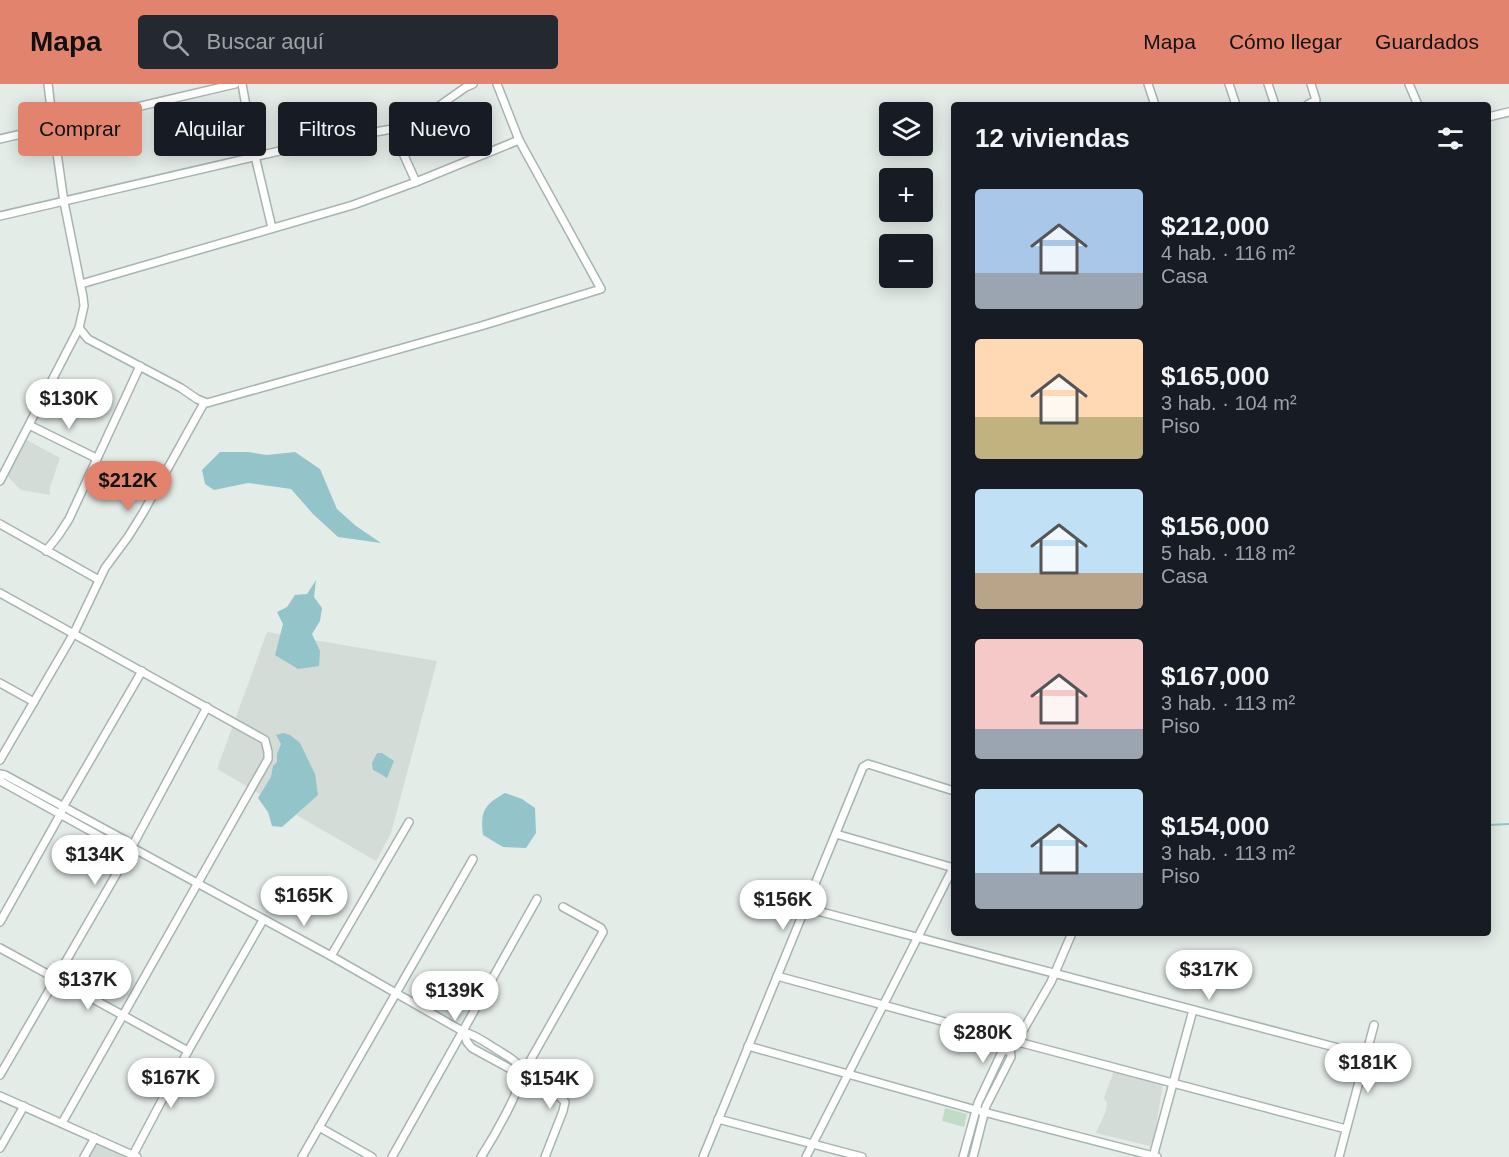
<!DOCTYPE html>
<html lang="es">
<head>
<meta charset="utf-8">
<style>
	:root { --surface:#171b24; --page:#242831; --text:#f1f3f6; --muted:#9ea1a6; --accent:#e2846d }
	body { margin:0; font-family:Arial,sans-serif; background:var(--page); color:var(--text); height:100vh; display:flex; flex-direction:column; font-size:22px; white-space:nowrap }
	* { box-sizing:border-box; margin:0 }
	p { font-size:20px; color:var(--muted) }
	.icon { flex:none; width:33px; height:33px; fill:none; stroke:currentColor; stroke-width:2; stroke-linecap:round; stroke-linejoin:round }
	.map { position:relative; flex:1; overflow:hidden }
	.sheet { position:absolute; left:951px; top:18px; width:540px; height:834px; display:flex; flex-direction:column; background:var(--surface); border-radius:6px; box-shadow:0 3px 15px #0003 }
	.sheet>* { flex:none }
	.guide { position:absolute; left:18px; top:18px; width:570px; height:54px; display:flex; gap:12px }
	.fabs { position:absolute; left:879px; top:18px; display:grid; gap:12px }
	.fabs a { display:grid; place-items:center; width:54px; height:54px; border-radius:6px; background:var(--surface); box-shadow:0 3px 15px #0003; font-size:30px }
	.price { position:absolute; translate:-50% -51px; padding:0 14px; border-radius:21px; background:#fff; color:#222; font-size:20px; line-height:39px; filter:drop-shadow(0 2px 3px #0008) }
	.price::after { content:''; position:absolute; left:50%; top:36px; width:18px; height:14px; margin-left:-9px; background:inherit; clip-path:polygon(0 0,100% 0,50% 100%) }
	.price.selected { background:var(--accent); color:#111 }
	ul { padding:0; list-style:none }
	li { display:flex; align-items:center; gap:18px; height:150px; padding:0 24px }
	li span { display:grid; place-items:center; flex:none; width:168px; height:120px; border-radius:6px; color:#555 }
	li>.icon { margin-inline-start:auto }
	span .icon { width:72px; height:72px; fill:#fffc; stroke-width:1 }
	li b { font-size:26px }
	h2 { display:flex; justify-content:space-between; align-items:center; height:72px; padding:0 24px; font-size:26px }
	.tag { padding:0 21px; border-radius:6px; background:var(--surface); box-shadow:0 3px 15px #0003; font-size:21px; line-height:54px }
	.tag.selected { background:var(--accent); color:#111 }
	header { display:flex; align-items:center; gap:36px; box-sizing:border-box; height:84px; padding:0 30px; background:var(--accent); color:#111 }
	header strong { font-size:28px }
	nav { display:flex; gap:33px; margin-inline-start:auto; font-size:21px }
	.search { width:420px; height:54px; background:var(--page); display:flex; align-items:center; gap:15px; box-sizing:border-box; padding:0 21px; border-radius:6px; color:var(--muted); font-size:22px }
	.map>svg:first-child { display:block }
	.built { fill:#d3dcd7 }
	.pitch { fill:#c0dbc6 }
	.water { fill:#93c4ca }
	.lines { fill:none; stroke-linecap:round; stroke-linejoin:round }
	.stream { stroke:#93c4ca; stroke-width:2 }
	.street-casing { stroke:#a7b4af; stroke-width:10 }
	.street { stroke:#fff; stroke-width:7 }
</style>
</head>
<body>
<header>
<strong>Mapa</strong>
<div class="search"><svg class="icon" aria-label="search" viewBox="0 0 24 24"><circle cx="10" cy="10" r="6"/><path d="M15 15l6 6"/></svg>Buscar aquí</div>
<nav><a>Mapa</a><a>Cómo llegar</a><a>Guardados</a></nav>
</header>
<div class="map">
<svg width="1509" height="1073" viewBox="0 0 1509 1073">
	<rect width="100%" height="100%" fill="#e4ece8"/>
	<g class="built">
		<polygon points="25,355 60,374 50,403 50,411 21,406 5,390"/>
		<polygon points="267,548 437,577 391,749 376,777 217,685"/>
		<polygon points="1115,984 1163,999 1154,1055 1150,1062 1096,1049 1106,1027 1107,1019 1104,1014"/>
		<polygon points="96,1058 129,1073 88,1073"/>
	</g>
	<polygon class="pitch" points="945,1024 967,1030 964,1043 942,1037"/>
	<g class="water">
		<polygon points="220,368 248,368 267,371 295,368 320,385 337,425 356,442 381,459 338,453 313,430 291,405 248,399 214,406 205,400 202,386"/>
		<polygon points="316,496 314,513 322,524 320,537 312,550 320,567 319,582 298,585 275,571 283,540 277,528 287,523 295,511 307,510"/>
		<polygon points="283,649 290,651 300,659 315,690 318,711 282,743 272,742 268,728 258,714 271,693 273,682 277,678 277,670 281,660 276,651"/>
		<polygon points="377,669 382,669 394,677 387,694 379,689 373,686 372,679"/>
		<path d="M505,709L522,715L535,724L536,749L526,764L503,763L483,751C480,727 484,721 505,709Z"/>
	</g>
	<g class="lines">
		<polyline class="stream" points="1488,741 1509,740"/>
		<defs>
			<g id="street">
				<polyline points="242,0 255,72 272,144"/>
				<polyline points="1148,0 1155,21"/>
				<polyline points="1229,0 1236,21"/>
				<polyline points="1268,0 1275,21"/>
				<polyline points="1409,0 1418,21"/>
				<polyline points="1307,21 1316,16 1311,0"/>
				<polyline points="1488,33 1509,28"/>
				<polyline points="392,45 416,98"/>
				<polyline points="0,55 235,0"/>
				<polyline points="0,132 314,59 392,45 421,32 439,22 466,3 473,0"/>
				<polyline points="81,200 353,121 416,98 519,56"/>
				<polyline points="79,244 88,255 181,304 197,315 207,319 481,242 601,205 519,56 497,0"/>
				<polyline points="29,341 96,374"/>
				<polyline points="0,397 79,244 84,222 83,213 64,118 53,41 48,0"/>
				<polyline points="0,440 99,496"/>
				<polyline points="46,467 58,452 69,435 140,282"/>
				<polyline points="0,509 265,656 268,668 268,675 62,1039"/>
				<polyline points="0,599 34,618"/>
				<polyline points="0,676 74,549 105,484 128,453 143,429 204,319"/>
				<path d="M0,690L5,691L121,754L128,758L131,763L331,872L464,948C476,951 486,959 496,965C505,971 517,976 521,986C526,999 490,1059 481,1073"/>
				<polyline points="0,695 2,698 121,764 131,763"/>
				<polyline points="836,750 954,784"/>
				<polyline points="806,824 1365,971"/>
				<polyline points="0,838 60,731 63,723 142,587"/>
				<polyline points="0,864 188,967"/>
				<polyline points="331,872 409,738"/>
				<polyline points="777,892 1022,959 1346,1045"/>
				<polyline points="464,948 467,958 472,964 547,1005 561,1014 565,1018 563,1027 545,1073"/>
				<polyline points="748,962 976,1026 1157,1073"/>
				<polyline points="0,991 128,770 207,623"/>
				<polyline points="522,991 603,848 601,844 563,823"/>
				<polyline points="0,1012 137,1073"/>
				<polyline points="718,1035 862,1073"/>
				<polyline points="319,1043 372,1073"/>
				<polyline points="0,1064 24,1022"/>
				<polyline points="133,1071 188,967 263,836"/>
				<polyline points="84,1073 95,1054"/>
				<polyline points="302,1073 473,775"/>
				<polyline points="392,1073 537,815"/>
				<polyline points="703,1073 863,683 868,680 954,707"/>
				<polyline points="806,1073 954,782"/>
				<polyline points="963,1073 978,1019 1002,968 1010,965 1017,957 1051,898 1072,849"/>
				<polyline points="973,1073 986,1022 1011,973 1010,965"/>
				<polyline points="1153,1073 1193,926"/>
				<polyline points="1339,1073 1374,941"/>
			</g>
		</defs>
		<use href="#street" class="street-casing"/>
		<use href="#street" class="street"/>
	</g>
</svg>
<div class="fabs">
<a><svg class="icon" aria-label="layers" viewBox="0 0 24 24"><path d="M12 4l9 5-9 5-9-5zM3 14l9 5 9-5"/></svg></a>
<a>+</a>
<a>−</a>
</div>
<b class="price" style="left:69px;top:346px">$130K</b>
<b class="price selected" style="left:128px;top:428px">$212K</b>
<b class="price" style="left:95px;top:802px">$134K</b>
<b class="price" style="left:304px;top:843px">$165K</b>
<b class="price" style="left:783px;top:847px">$156K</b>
<b class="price" style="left:1209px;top:917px">$317K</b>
<b class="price" style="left:88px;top:927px">$137K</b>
<b class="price" style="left:455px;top:938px">$139K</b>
<b class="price" style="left:983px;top:980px">$280K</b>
<b class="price" style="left:1368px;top:1010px">$181K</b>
<b class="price" style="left:171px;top:1025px">$167K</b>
<b class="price" style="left:550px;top:1026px">$154K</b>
<div class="guide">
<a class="tag selected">Comprar</a>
<a class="tag">Alquilar</a>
<a class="tag">Filtros</a>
<a class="tag">Nuevo</a>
</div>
<section class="sheet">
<h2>12 viviendas<svg class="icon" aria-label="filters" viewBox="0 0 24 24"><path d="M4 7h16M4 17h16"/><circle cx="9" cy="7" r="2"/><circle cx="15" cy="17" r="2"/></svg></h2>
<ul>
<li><span style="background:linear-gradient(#a9c7e8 70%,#9aa5b1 0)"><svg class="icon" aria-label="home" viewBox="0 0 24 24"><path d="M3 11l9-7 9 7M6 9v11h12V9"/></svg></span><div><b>$212,000</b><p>4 hab. · 116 m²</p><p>Casa</p></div></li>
<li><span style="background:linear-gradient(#ffd9b3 65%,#c2b280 0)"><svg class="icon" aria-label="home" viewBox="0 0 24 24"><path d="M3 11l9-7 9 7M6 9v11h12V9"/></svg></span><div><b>$165,000</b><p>3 hab. · 104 m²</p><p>Piso</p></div></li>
<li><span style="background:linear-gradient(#bfe0f5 70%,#b9a48a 0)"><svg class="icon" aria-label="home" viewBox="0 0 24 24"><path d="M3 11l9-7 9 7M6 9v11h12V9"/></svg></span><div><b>$156,000</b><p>5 hab. · 118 m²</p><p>Casa</p></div></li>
<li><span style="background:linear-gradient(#f6c9c9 75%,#9aa5b1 0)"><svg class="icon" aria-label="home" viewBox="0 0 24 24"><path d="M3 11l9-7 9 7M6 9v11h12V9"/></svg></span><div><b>$167,000</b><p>3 hab. · 113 m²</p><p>Piso</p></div></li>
<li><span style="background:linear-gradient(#bfe0f5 70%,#9aa5b1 0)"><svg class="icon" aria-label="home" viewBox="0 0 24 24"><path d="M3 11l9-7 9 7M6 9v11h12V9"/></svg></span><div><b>$154,000</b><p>3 hab. · 113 m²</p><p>Piso</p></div></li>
</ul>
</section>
</div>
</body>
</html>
